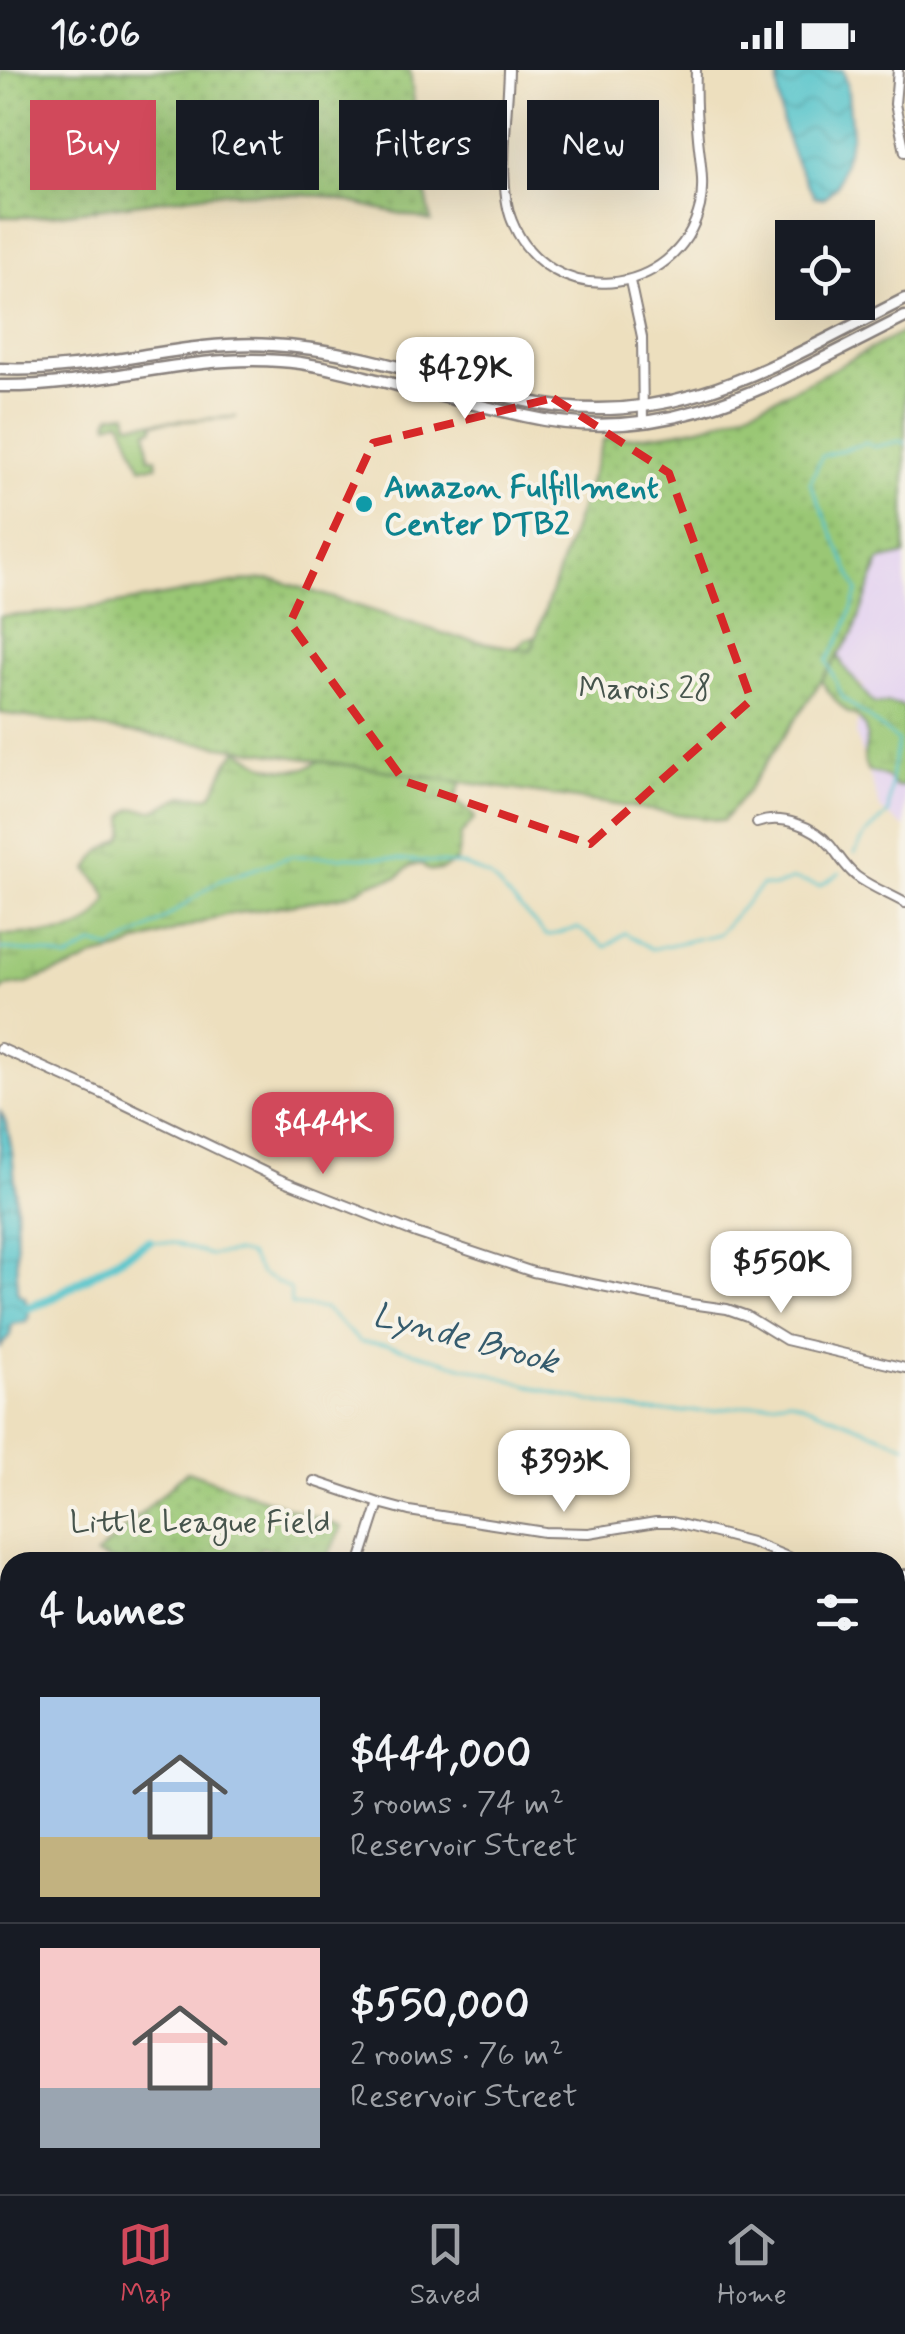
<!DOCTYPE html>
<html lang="en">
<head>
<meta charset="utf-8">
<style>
	:root { --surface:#171b24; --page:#20242c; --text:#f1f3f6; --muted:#9ea1a6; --line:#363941; --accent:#d1495b }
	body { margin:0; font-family:Mynerve,sans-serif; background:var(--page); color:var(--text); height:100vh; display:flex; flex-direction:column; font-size:38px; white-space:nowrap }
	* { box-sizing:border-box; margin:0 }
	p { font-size:32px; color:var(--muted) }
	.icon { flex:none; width:55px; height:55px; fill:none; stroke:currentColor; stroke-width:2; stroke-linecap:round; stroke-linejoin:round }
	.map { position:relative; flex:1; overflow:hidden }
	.side { position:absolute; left:0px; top:1482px; width:905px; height:642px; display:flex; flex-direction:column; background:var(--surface); border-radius:30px 30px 0 0; box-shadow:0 10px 40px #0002 }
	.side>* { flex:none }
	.hud { position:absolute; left:30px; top:30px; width:845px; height:90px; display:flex; gap:20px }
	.buttons { position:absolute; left:775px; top:150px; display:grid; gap:20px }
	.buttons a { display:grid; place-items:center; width:100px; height:100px; border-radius:0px; background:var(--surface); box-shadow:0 10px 40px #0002; font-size:50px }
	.price { position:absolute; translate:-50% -85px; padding:0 22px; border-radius:20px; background:#fff; color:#222; font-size:32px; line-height:65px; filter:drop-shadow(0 2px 5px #0008) }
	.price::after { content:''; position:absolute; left:50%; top:60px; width:30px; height:22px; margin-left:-15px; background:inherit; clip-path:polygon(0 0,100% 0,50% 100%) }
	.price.selected { background:var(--accent); color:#fff }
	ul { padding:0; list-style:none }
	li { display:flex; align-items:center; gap:30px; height:250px; padding:0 40px }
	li+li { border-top:2px solid var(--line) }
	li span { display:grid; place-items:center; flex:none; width:280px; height:200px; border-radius:0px; color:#555 }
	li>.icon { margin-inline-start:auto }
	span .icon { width:120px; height:120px; fill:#fffc; stroke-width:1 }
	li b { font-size:42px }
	h2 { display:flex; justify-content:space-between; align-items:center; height:120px; padding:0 40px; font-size:42px }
	.pill { padding:0 35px; border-radius:0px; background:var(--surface); box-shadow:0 10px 40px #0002; font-size:35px; line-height:90px }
	.pill.selected { background:var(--accent); color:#fff }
	.status { display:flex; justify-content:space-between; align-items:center; height:70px; padding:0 50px; background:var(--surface); direction:ltr }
	.status svg { height:28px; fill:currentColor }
	.tab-bar { display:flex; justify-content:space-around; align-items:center; height:140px; border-top:2px solid var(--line); background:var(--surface); font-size:28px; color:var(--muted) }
	.tab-bar a { display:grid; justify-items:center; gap:5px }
	.tab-bar .selected { color:var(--accent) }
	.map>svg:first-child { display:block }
	.built { fill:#e4d3f1 }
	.green { fill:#9ac775; stroke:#5e7458; stroke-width:2.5 }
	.wetland { fill:url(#wetland-marsh); stroke:#5e7458; stroke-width:2.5 }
	.park { fill:url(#park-dots); stroke:#5e7458; stroke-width:2.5 }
	.water { fill:url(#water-waves); stroke:#3c7383; stroke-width:2.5 }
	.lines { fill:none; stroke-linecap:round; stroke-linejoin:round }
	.stream { stroke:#57c4cb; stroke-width:2.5 }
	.canal { stroke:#57c4cb; stroke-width:9 }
	.river { stroke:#57c4cb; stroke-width:14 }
	.minor-casing { stroke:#88807c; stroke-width:12 }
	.secondary-casing { stroke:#88807c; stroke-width:15 }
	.trunk-casing { stroke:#88807c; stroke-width:18 }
	.minor { stroke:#fff; stroke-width:8 }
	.secondary { stroke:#fff; stroke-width:10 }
	.trunk { stroke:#fff; stroke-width:12 }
	.marked { fill:none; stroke:#d62828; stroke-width:8; stroke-dasharray:20 12; stroke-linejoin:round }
	.culture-dot { fill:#0f9aa8; stroke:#f7f3e8; stroke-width:4 }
	.labels { text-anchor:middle; stroke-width:8; stroke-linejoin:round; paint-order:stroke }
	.culture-label { font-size:32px; font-weight:bold; fill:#0d838f; stroke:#f7f3e8; text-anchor:start }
	.park-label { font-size:32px; fill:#46544c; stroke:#f7f3e8 }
	.water-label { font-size:35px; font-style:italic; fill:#355b6d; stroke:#f7f3e8 }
</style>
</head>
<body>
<div class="status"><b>16:06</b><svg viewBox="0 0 49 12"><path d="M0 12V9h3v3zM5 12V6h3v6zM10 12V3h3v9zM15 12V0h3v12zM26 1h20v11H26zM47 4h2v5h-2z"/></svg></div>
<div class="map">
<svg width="905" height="2124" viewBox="0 0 905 2124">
	<defs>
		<pattern id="wetland-marsh" width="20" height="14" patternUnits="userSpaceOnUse" patternTransform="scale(2.5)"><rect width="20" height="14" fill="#9ac775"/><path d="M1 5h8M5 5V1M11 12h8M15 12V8" fill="none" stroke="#84ab66"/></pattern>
		<pattern id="park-dots" width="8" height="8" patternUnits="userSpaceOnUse" patternTransform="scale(2.5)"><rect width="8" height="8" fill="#9ac775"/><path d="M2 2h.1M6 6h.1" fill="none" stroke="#84ab66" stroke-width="1.8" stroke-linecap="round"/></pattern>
		<pattern id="water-waves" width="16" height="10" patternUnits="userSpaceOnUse" patternTransform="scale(2.5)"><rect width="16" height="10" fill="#57c4cb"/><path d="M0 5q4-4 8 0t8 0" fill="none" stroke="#4ba8af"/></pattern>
	</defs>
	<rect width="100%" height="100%" fill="#f7f3e8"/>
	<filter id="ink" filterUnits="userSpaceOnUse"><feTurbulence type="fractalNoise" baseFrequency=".01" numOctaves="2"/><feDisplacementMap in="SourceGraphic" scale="20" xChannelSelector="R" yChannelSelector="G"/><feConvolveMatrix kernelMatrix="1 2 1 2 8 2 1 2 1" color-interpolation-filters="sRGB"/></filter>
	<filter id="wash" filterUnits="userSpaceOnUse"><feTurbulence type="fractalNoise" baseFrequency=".0048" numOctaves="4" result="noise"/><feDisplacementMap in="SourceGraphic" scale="40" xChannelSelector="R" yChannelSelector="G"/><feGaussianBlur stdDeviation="2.25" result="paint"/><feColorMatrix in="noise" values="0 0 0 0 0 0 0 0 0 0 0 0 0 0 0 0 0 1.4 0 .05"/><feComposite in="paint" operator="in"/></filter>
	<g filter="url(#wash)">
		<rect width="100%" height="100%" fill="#eddfbe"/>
		<polygon class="built" points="905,485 905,758 881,740 856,665 863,615 832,595 854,562 879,491"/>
		<polygon class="green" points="127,343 129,354 237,347 154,353 153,359 147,360 149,388 156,388 157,396 141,397 121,350 109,354 108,351 111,345"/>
		<g class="wetland">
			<path d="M873,481L878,499L873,510L860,518L836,581L844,597L874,634L888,633L905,637V716L896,717C894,715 887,706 885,706C876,701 869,706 865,695C860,681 875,666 859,649C849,638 857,650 846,641C833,630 825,617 817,603Z"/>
			<path d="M545,566L463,709L455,728C459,737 470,738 475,748L461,765L457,790C447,798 430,808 422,794L411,795L398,807L371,813L355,822L339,827L225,845L139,872L125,879L96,886L72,898L59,901L26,914L6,917L0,922V864C12,866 21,863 32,864C67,864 90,863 108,829L101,815L88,800C92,793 96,783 104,779C121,768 127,773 124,747C135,732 139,742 154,740C165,738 174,728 185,726C193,725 202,727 211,726C221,711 224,693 238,680C247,684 256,693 266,696C284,701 309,703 321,688L508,586L526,569Z"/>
		</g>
		<g class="park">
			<polygon points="0,0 410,0 423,107 431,151 325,126 223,122 36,147 0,147"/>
			<path d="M905,261V485L879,491L854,562L746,723L723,751L0,643V546C82,544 164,525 245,511L267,509L280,511L455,567L531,581L604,369C640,367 676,364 711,354C778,332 842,293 905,261Z"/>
			<polygon points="187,1401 342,1457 325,1492 313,1492 261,1477 253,1492 115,1492 96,1485"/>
		</g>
		<g class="water">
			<path d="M778,0H843L847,13L852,64L837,115L824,128L815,127C790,87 776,48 778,0Z"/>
			<path d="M0,1041C20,1071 16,1180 17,1220L19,1225L25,1227L29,1247L26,1252L12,1254L10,1266L0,1277Z"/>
		</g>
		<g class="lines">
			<g class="stream">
				<polyline points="855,783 865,765 888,744 892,701 898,671 843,628 827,591 844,561 858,521 810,413 822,386 866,373 874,377 900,371 905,373"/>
				<polyline points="0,879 46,883 67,889 93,874 112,879 155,855 219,811 292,786 388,788 463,795 489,806 547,866 578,858 606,877 625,863 652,879 718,864 762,815 775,817 793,809 820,816 840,803"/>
				<polyline points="149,1171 174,1173 210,1185 236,1182 249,1185 261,1204 290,1219 291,1235 325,1239 360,1272 389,1275 569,1327 645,1342 712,1341 789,1329 905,1375"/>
			</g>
			<polyline class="canal" points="27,1238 47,1231 149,1171"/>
			<g class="river">
				<polyline points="895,1635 905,1609"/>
				<polyline points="895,1763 905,1778"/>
			</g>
		</g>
	</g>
	<g filter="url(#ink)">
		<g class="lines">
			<defs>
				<g id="minor">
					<path d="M509,0C508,41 497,115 512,151C548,241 677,230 700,136C705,114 700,91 698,68C696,46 695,23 696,0"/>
					<polyline points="898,0 895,34 905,82"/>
					<polyline points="630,211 642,267 643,353"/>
					<path d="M757,753C781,744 814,756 830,775C839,786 845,797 856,806C871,817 889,824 905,833"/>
					<polyline points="0,978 107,1026 279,1109 416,1163 533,1202 691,1234 727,1239 747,1246 786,1270 905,1298"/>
					<polyline points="314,1411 379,1433 409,1441 544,1462 589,1463 656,1452 672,1452 751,1472 800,1492"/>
					<polyline points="360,1492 379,1433"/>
					<polyline points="895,1665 905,1668"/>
				</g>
				<g id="secondary">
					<path d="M0,299C92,304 181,269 272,275C357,279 443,312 525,331C672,364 779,292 905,229"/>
					<path d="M0,316C94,318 185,284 280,291C313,293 345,302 377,310C426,322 475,335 525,346C672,380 778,310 905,247"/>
				</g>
				<g id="trunk">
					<polyline points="895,1533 905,1507"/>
					<polyline points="861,2124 862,2115"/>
				</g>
			</defs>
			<use href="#minor" class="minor-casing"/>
			<use href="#secondary" class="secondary-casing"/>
			<use href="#trunk" class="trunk-casing"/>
			<use href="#minor" class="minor"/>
			<use href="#secondary" class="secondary"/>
			<use href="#trunk" class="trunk"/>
		</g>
	</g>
	<path class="marked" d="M553,328L669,403L751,630L590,774L404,711L290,553L373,373Z"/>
	<circle class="culture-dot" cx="364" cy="434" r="10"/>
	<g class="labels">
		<g class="culture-label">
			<text x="384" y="427">Amazon Fulfillment<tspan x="384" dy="37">Center DTB2</tspan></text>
		</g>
		<g class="park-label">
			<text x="645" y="628">Marois 28</text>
			<text x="200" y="1462">Little League Field</text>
		</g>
		<g class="water-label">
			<text transform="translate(466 1267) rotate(15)" y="12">Lynde Brook</text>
		</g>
	</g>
</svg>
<div class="buttons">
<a><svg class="icon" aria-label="locate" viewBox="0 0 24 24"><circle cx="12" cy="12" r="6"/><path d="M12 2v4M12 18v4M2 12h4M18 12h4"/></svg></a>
</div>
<b class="price" style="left:465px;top:352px">$429K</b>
<b class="price selected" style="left:323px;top:1107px">$444K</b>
<b class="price" style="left:781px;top:1246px">$550K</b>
<b class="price" style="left:564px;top:1445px">$393K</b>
<div class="hud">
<a class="pill selected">Buy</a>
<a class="pill">Rent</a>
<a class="pill">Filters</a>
<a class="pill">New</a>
</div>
<section class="side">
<h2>4 homes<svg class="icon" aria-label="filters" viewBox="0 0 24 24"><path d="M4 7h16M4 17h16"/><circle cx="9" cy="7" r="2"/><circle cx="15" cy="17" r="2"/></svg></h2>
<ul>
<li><span style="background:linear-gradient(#a9c7e8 70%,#c2b280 0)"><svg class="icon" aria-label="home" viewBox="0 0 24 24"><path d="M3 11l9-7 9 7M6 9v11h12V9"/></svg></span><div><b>$444,000</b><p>3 rooms · 74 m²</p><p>Reservoir Street</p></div></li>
<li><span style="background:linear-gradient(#f6c9c9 70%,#9aa5b1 0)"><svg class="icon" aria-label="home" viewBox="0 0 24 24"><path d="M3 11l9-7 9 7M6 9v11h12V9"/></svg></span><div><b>$550,000</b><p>2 rooms · 76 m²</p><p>Reservoir Street</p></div></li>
</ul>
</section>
</div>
<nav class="tab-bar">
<a class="selected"><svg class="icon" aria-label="map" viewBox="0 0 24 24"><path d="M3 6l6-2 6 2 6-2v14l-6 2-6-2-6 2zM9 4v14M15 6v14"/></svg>Map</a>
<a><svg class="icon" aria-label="saved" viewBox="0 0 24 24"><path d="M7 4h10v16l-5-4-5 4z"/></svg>Saved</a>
<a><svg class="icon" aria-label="home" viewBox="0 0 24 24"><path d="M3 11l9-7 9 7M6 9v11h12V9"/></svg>Home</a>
</nav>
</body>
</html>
